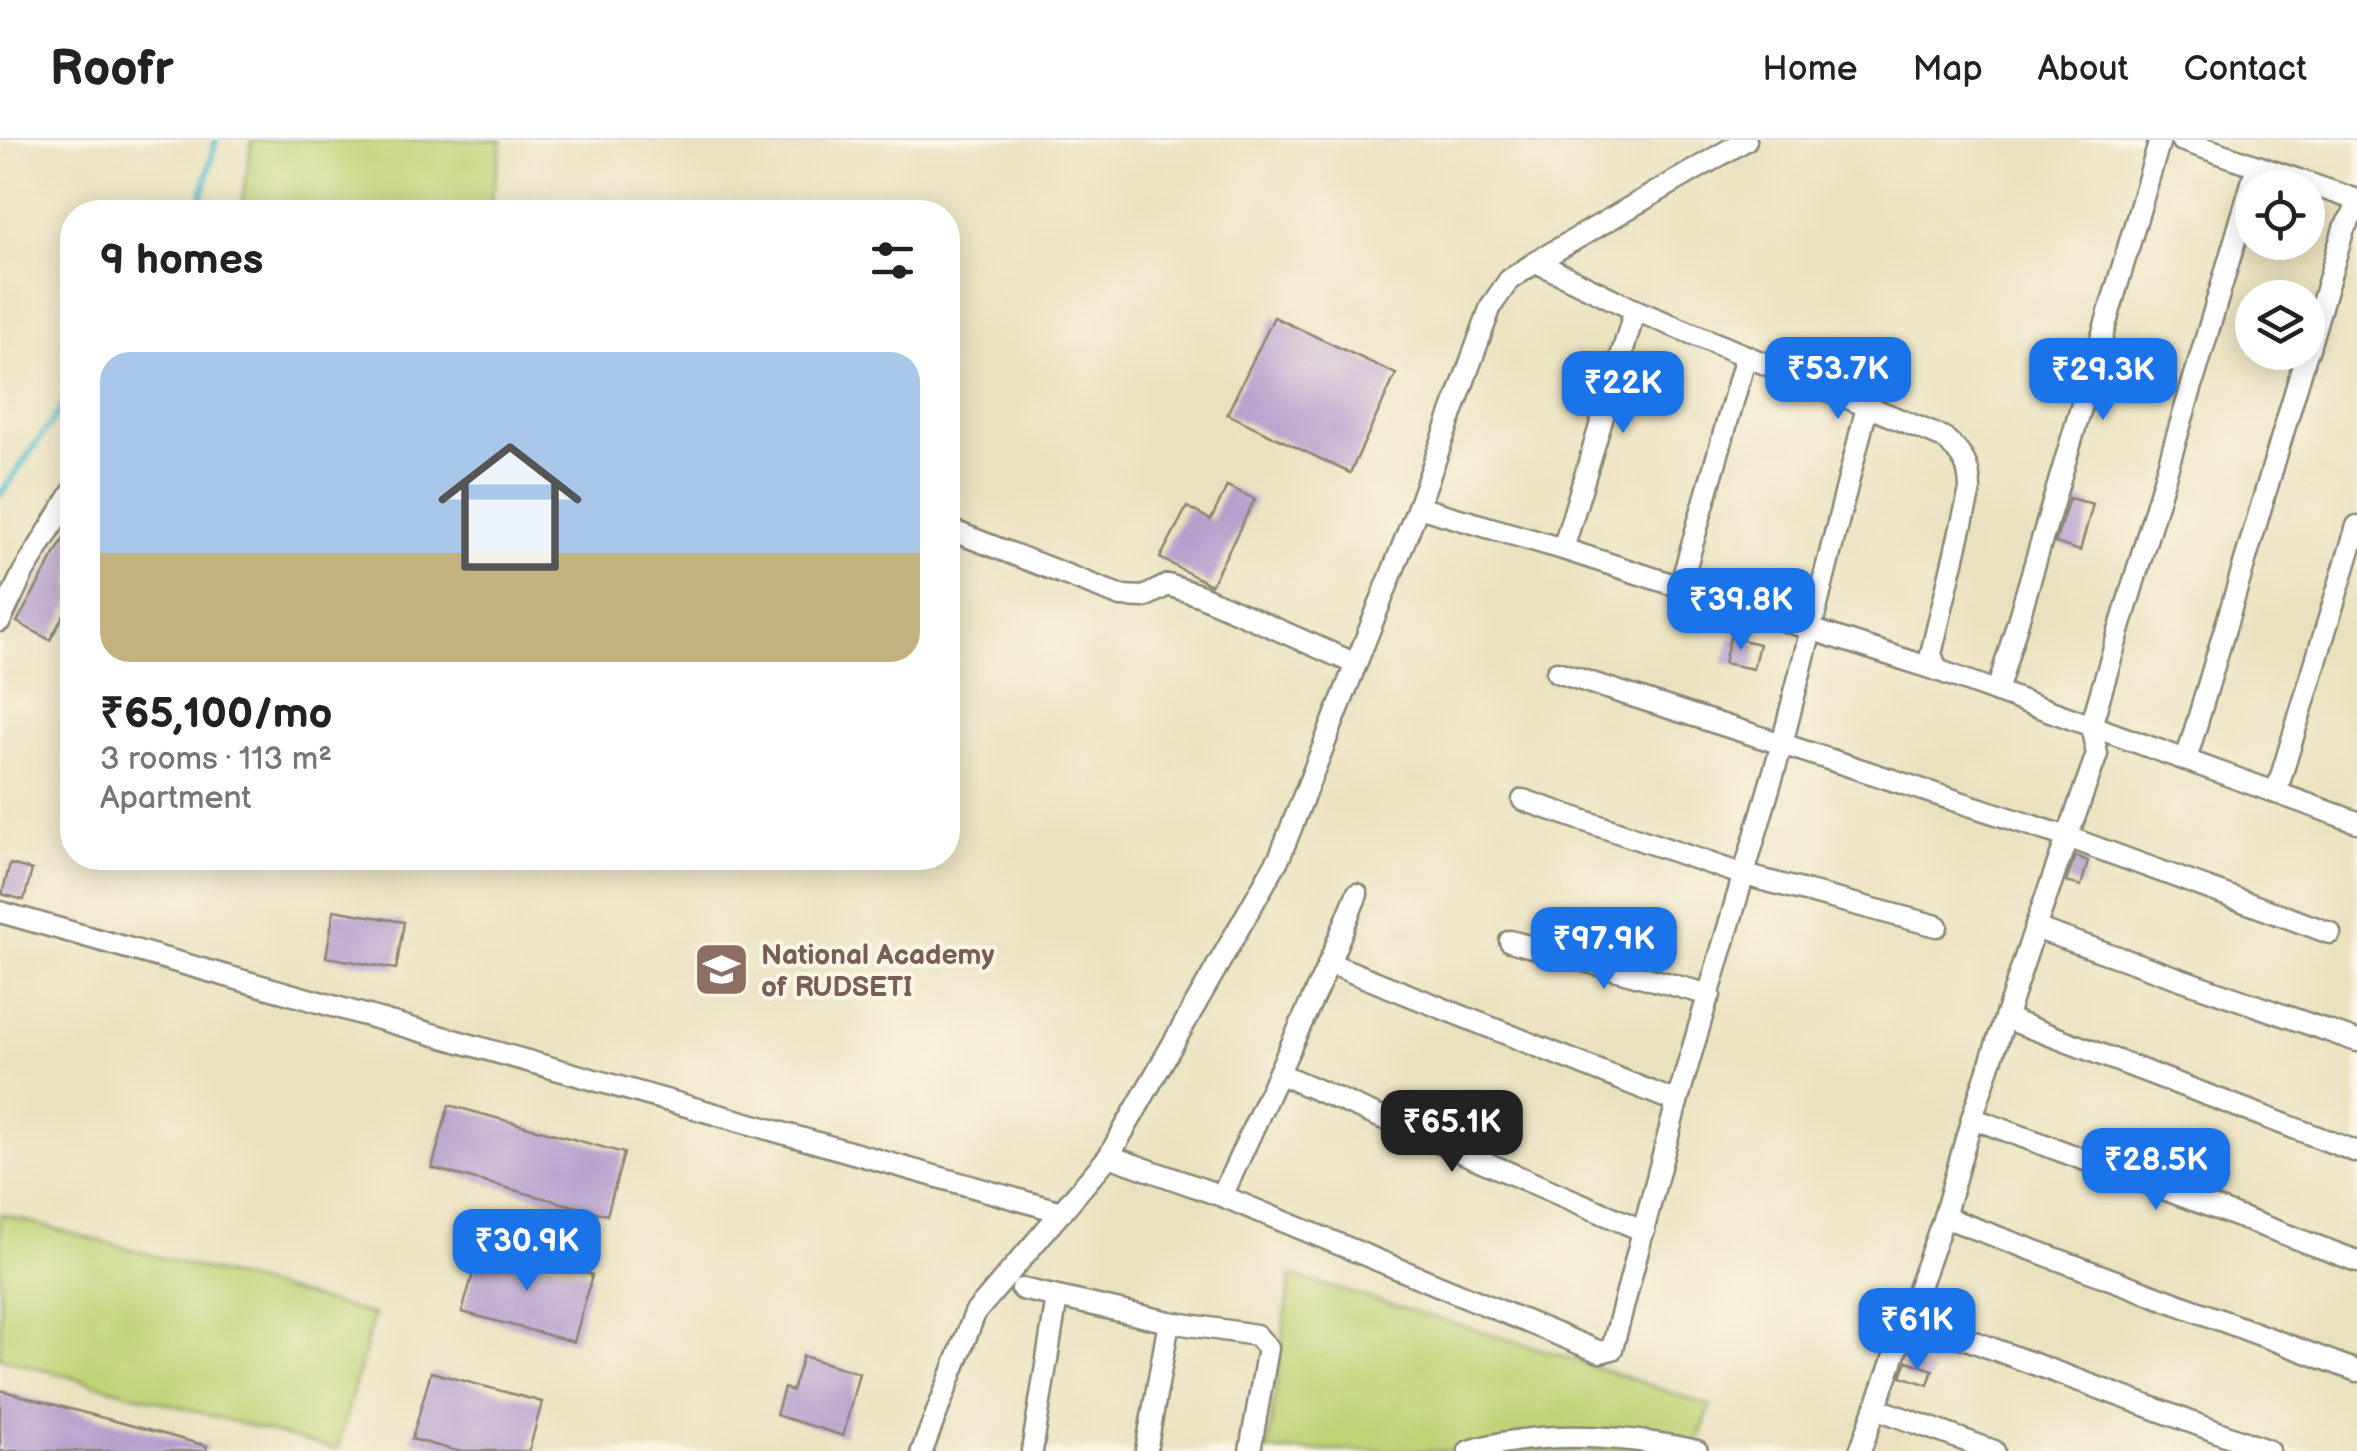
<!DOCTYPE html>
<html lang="en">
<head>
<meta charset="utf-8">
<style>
	:root { --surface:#fff; --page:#f2f2f2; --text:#222; --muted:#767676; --line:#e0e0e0; --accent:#1a73e8 }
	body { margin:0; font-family:"Balsamiq Sans",sans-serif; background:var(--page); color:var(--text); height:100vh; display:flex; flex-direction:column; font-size:38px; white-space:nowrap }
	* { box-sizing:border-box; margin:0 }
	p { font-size:32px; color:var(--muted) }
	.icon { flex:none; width:55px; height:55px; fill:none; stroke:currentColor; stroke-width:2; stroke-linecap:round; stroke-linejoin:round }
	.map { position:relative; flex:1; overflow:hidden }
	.drawer { position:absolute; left:60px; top:60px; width:900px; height:670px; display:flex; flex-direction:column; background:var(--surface); border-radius:40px; box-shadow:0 5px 25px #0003 }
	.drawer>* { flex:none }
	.tools { position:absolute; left:2235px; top:30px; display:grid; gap:20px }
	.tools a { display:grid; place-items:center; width:90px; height:90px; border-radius:50%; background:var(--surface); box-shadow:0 5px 25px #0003; font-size:50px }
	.price { position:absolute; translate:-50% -85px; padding:0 22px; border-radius:20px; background:var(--accent); color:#fff; font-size:32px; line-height:65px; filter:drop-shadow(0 2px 5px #0008) }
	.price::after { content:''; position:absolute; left:50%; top:60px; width:30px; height:22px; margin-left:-15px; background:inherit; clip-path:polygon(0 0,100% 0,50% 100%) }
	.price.on { background:#222; color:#fff }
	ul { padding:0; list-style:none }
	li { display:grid; align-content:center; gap:20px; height:530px; padding:0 40px }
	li+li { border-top:2px solid var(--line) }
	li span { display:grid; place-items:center; height:310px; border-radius:30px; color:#555 }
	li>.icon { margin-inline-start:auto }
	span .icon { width:180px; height:180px; fill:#fffc; stroke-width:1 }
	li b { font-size:42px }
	h2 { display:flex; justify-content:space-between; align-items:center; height:120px; padding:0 40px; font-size:42px }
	header { display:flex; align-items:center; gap:60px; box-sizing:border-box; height:140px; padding:0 50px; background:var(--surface); border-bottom:2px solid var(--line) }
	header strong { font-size:48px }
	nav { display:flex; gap:55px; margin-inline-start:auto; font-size:35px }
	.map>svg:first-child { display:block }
	.green { fill:#bfd377; stroke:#757f51; stroke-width:2.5 }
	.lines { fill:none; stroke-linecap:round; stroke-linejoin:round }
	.stream { stroke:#54c0cf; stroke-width:6 }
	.building { fill:#b5a0cd }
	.minor-casing { stroke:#8a8675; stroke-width:25 }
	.minor { stroke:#fff; stroke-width:20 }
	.labels { text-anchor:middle; stroke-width:8; stroke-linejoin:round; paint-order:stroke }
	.education-label { font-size:28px; font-weight:bold; fill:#785e54; stroke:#fcf5e5; text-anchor:start }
</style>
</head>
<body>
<header>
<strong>Roofr</strong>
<nav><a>Home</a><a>Map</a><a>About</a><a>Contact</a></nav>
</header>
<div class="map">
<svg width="2357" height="1311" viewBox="0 0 2357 1311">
	<rect width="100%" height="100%" fill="#fcf5e5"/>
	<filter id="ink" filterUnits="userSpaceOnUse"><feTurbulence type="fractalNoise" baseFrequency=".01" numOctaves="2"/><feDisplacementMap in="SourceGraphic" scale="20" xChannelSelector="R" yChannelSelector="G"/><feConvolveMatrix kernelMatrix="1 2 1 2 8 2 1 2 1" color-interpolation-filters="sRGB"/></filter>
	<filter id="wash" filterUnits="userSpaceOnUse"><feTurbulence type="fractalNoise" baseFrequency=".0048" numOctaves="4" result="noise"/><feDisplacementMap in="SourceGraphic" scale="40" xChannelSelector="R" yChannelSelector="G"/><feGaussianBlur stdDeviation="2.25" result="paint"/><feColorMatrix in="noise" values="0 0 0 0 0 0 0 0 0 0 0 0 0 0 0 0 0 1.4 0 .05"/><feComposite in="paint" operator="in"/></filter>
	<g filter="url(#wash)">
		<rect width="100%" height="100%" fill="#eae2bf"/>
		<g class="green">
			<polygon points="252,0 502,0 489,72 240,72"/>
			<polygon points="0,1074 374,1175 337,1310 0,1218"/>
			<polygon points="1291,1135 1557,1214 1711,1266 1694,1311 1267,1311"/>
		</g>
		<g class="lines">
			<g class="stream">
				<polyline points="198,72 216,0"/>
				<polyline points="0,355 72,253"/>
			</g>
		</g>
		<g id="blocks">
			<g class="building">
				<polygon points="1274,177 1396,234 1350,333 1227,274"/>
				<polygon points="1227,346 1255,359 1211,445 1160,418 1187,367 1211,380"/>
				<polygon points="2069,358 2093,364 2080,411 2055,403"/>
				<polygon points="72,384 72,460 50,500 17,482"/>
				<polygon points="1730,497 1759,504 1753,529 1724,523"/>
				<polygon points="2075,716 2088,721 2081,746 2066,742"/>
				<polygon points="10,724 32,730 24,760 2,754"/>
				<polygon points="334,770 404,782 396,829 326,817"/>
				<polygon points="449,965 624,1013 607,1075 432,1028"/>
				<polygon points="481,1105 592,1135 574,1202 462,1172"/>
				<polygon points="803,1216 859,1233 843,1296 776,1275 784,1248 792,1251"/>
				<polygon points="1907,1221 1933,1230 1928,1245 1901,1236"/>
				<polygon points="431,1232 542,1262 529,1311 457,1311 412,1299"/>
				<polygon points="0,1250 207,1306 206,1311 0,1311"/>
			</g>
		</g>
	</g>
	<g filter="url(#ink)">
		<use href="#blocks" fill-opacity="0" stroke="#8a8675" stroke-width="2.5"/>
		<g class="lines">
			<defs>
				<g id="minor">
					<polyline points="2181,0 2357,60"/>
					<path d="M1536,122L1635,170L1944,298C1963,315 1970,325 1970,350L1931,514L1937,530"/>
					<polyline points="2308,211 2344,88 2357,68"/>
					<polyline points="1867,267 1782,604 2067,697 2330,793"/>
					<polyline points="1418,367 1563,409 1937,530 2357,682"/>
					<polyline points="948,389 1121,456 1144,457 1168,445 1199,455 1356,524"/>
					<polyline points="1563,409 1635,170"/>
					<polyline points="1680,447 1746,216"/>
					<polyline points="0,481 23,433 72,353"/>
					<polyline points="1997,552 2160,0"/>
					<polyline points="2186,620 2307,212"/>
					<polyline points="2276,653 2357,386"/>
					<polyline points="1523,660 1741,734 1937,786"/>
					<polyline points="0,772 1062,1072"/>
					<polyline points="2035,788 2357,901"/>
					<polyline points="1510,801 1710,855"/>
					<polyline points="1329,823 1677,962"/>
					<polyline points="2005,878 2357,1012"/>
					<polyline points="1280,934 1644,1091"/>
					<polyline points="1972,978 2357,1121"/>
					<polyline points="1109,1016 1222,1056 1600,1212 1612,1209 1677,962 1782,604 1557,532"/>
					<polyline points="1222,1056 1329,823 1357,754"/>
					<polyline points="1944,1077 2357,1231"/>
					<polyline points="1022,1149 1169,1182 1256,1195 1268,1208 1250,1311"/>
					<polyline points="1907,1177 2269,1311"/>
					<polyline points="1875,1268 1994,1311"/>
					<polyline points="922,1311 975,1173 1109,1016 1280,716 1418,367 1491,166 1509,140 1536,122 1746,0"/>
					<polyline points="1032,1311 1057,1158"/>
					<polyline points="1146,1311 1169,1182"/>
					<path d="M1469,1311C1543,1289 1623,1295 1697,1311"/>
					<polyline points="1860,1311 1944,1077 1972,978 2035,788 2097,614 2091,586 2257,26"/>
				</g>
			</defs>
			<use href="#minor" class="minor-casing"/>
			<use href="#minor" class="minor"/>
		</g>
	</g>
	<defs>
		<symbol id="university-square" viewBox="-11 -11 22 22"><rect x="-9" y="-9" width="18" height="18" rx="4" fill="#8d6e63" stroke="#fcf5e5"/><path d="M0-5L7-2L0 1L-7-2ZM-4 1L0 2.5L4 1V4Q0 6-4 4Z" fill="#fff"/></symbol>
	</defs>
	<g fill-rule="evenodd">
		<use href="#university-square" x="690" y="798" width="63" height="63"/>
	</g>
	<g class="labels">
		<g class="education-label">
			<text x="761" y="824">National Academy<tspan x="761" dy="32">of RUDSETI</tspan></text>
		</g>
	</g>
</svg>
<div class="tools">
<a><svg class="icon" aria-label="locate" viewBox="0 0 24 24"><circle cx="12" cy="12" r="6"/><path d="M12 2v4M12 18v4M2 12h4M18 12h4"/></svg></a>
<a><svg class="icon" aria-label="layers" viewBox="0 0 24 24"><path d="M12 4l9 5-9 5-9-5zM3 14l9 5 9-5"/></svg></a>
</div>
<b class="price" style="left:1838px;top:282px">₹53.7K</b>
<b class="price" style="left:2103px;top:283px">₹29.3K</b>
<b class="price" style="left:1623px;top:296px">₹22K</b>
<b class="price" style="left:1741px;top:513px">₹39.8K</b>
<b class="price" style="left:1604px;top:852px">₹97.9K</b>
<b class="price on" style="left:1452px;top:1035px">₹65.1K</b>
<b class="price" style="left:2156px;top:1073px">₹28.5K</b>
<b class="price" style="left:527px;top:1154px">₹30.9K</b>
<b class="price" style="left:1917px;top:1233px">₹61K</b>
<section class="drawer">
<h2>9 homes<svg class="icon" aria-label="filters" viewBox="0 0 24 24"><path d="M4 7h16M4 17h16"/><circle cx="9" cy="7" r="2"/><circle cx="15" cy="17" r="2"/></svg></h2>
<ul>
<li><span style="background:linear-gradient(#a9c7e8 65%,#c2b280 0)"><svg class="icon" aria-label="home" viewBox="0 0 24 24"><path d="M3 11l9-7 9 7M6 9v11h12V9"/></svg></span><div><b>₹65,100/mo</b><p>3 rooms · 113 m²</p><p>Apartment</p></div></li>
</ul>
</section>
</div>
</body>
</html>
